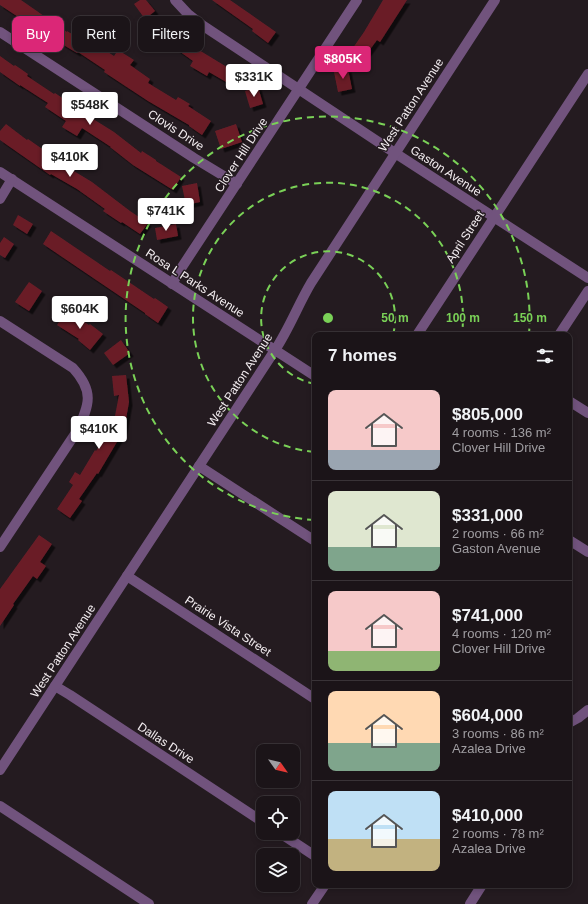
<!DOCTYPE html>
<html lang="en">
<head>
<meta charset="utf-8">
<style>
	:root { --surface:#1b1418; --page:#282125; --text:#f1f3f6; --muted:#a09ea2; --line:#393337; --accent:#db2777 }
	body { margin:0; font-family:Helvetica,sans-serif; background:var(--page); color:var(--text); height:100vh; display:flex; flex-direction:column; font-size:15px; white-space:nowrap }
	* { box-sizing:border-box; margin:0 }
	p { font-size:13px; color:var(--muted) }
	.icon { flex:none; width:22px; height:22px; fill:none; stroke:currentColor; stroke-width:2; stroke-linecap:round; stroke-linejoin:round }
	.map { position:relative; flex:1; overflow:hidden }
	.panel { position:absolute; left:312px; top:332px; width:260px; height:556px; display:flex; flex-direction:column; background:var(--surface); border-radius:8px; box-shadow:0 2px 6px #0003,0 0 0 1px var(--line) }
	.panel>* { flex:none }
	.guide { position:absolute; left:12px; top:16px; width:240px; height:36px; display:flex; gap:8px }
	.needle { width:26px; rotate:124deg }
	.buttons { position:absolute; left:256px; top:744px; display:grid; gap:8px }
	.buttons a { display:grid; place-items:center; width:44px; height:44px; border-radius:8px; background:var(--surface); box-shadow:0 2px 6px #0003,0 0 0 1px var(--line); font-size:20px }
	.price { position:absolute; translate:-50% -34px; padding:0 9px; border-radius:4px; background:#fff; color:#222; font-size:13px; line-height:26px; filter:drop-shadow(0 1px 2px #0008) }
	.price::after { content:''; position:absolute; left:50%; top:24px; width:12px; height:9px; margin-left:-6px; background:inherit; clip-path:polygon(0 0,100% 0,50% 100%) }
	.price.active { background:var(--accent); color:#fff }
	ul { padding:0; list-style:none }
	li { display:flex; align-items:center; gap:12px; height:100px; padding:0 16px }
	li+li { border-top:1px solid var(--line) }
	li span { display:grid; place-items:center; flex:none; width:112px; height:80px; border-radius:8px; color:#555 }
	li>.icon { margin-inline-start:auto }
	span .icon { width:48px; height:48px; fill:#fffc; stroke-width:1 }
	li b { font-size:17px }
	h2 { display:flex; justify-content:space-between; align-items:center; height:48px; padding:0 16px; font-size:17px }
	.tag { padding:0 14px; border-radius:8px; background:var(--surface); box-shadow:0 2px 6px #0003,0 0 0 1px var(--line); font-size:14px; line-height:36px }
	.tag.active { background:var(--accent); color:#fff }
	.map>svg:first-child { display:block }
	.building { fill:#6a1e28; filter:url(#shadow) }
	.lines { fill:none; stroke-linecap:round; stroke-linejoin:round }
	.minor { stroke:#71537d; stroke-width:10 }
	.ring { fill:none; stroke:#7ad157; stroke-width:2; stroke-dasharray:7 5 }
	.labels { text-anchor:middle; stroke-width:3; stroke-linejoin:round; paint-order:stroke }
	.street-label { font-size:12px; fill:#f3edf0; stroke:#241b20 }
	.centre { fill:#7ad157; stroke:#241b20; stroke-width:2 }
	.ring-label { font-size:12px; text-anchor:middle; font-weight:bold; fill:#7ad157; stroke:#241b20; stroke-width:3; stroke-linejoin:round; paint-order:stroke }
</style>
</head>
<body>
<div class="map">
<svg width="588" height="904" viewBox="0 0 588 904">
	<defs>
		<filter id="shadow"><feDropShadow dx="3.5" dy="3.5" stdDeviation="0" flood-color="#0009"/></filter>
	</defs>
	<rect width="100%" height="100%" fill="#241b20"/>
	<g class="building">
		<polygon points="0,0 21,0 67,32 67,31 88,44 91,41 114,56 118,50 134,60 130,65 150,79 148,83 176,100 178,97 190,104 188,106 211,121 202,135 189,126 189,125 148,101 104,72 105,70 78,52 77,53 62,44 31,21 29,24 0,5"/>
		<polygon points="140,0 146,0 155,11 145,19 134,4"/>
		<polygon points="212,0 230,0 276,32 268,43 252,31 253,29"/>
		<polygon points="383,0 407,0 380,42 377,40 360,63 348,55 364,32"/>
		<polygon points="179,36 194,46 194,47 240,75 233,86 209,72 207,76 190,66 193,61 172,46"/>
		<polygon points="0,56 14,66 15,65 28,74 27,76 54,94 55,93 76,107 77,105 91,114 90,117 114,132 141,153 142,151 156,160 156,161 181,177 173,190 133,165 110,147 111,147 82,128 77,136 62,127 66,121 45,107 48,103 20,85 20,86 0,72"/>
		<polygon points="348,69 352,89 338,92 334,72"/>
		<polygon points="258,87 263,104 250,108 245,91"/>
		<polygon points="6,124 27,140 28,139 48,153 50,151 61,158 59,162 92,182 130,211 148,223 140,234 122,222 121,223 103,211 105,209 77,189 51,174 50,175 0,140 0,131"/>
		<polygon points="236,124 242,142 221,149 215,131"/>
		<polygon points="197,183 200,202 186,205 182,186"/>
		<polygon points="18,215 33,224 27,234 13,225"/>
		<polygon points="176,224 178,236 157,240 155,228"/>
		<polygon points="51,231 110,271 111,270 154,299 155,298 168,307 158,323 145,314 145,313 43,244"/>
		<polygon points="4,237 14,244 5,258 0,255 0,243"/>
		<polygon points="29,282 42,291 29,311 15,302"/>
		<polygon points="67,310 89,325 90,324 103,334 90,350 78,340 79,339 57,325"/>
		<polygon points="121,340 130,353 113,365 104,353"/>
		<polygon points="126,375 129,402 124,430 98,474 97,473 79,499 82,501 70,518 57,509 73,485 69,482 75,472 80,475 95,450 96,451 114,421 119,395 114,396 112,376"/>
		<polygon points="39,535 52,544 40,562 46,566 37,579 33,576 13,604 14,605 0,626 0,589"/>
	</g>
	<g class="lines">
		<g class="minor">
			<polyline points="175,0 188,14 202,25 395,153 588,278"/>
			<polyline points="0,32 194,158 237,184"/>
			<polyline points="0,172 315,376"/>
			<polyline points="0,199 12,179"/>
			<polyline points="172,284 182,267 357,0"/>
			<path d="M0,321L73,368C94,391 90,404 77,431L0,547"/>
			<polyline points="417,335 588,74"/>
			<polyline points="559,335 588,291"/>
			<polyline points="569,401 588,413"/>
			<polyline points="199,466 315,541"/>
			<polyline points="569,540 588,552"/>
			<polyline points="127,576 315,699"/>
			<polyline points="55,686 70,695 263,822"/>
			<polyline points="569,723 578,718 588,710"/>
			<path d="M0,770L275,350C289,329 298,305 311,283L495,0"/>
			<polyline points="0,806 149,904"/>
			<polyline points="280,833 315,856"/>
			<polyline points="312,904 325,885"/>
			<polyline points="470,904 482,885"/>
		</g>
	</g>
	<g class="ring">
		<path d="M315 384A67 67 0 1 1 393 335"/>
		<path d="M314 452A135 135 0 1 1 462 334"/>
		<path d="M314 520A202 202 0 1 1 529 334"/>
	</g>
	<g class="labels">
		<g class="street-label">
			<text transform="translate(411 105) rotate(-57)" y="4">West Patton Avenue</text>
			<text transform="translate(176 130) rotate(33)" y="4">Clovis Drive</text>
			<text transform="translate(241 155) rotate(-57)" y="4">Clover Hill Drive</text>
			<text transform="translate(446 171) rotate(33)" y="4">Gaston Avenue</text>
			<text transform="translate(465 237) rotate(-57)" y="4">April Street</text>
			<text transform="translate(195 283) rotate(33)" y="4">Rosa L Parks Avenue</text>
			<text transform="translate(240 380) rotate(-57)" y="4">West Patton Avenue</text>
			<text transform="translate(228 626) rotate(33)" y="4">Prairie Vista Street</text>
			<text transform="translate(63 651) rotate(-57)" y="4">West Patton Avenue</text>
			<text transform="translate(166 743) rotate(33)" y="4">Dallas Drive</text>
		</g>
	</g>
	<circle cx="328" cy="318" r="6" class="centre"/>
	<g class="ring-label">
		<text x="395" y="322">50 m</text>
		<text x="463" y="322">100 m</text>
		<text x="530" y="322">150 m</text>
	</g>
</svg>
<div class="buttons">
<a><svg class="needle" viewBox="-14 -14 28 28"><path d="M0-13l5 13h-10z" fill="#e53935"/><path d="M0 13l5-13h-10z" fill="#a09ea2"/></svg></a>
<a><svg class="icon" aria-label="locate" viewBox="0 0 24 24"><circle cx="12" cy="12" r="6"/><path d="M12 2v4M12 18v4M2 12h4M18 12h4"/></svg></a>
<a><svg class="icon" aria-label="layers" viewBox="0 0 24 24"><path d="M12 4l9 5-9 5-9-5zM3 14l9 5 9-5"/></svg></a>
</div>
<b class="price active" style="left:343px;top:80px">$805K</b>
<b class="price" style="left:254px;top:98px">$331K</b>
<b class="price" style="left:90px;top:126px">$548K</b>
<b class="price" style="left:70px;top:178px">$410K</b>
<b class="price" style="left:166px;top:232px">$741K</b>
<b class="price" style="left:80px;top:330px">$604K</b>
<b class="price" style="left:99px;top:450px">$410K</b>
<div class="guide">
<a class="tag active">Buy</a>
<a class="tag">Rent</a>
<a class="tag">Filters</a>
</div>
<section class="panel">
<h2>7 homes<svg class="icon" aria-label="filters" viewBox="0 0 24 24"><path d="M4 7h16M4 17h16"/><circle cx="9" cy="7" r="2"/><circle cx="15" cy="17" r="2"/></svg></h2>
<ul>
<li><span style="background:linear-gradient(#f6c9c9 75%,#9aa5b1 0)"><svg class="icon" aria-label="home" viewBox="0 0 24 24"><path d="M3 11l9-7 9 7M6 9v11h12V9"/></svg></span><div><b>$805,000</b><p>4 rooms · 136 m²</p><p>Clover Hill Drive</p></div></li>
<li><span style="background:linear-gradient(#dfe7d0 70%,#7fa58c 0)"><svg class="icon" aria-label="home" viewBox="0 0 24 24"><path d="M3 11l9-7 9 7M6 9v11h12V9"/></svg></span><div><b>$331,000</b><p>2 rooms · 66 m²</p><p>Gaston Avenue</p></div></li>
<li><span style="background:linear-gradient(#f6c9c9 75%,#8fb573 0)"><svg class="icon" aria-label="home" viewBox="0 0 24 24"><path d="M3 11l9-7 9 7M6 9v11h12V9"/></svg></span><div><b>$741,000</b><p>4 rooms · 120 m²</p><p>Clover Hill Drive</p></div></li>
<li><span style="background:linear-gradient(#ffd9b3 65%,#7fa58c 0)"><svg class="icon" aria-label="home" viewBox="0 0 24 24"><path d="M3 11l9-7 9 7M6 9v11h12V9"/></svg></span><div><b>$604,000</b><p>3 rooms · 86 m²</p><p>Azalea Drive</p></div></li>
<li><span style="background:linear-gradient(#bfe0f5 60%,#c2b280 0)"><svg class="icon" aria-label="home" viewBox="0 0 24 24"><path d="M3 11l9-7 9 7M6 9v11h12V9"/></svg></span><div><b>$410,000</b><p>2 rooms · 78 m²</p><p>Azalea Drive</p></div></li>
</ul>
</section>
</div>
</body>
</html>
